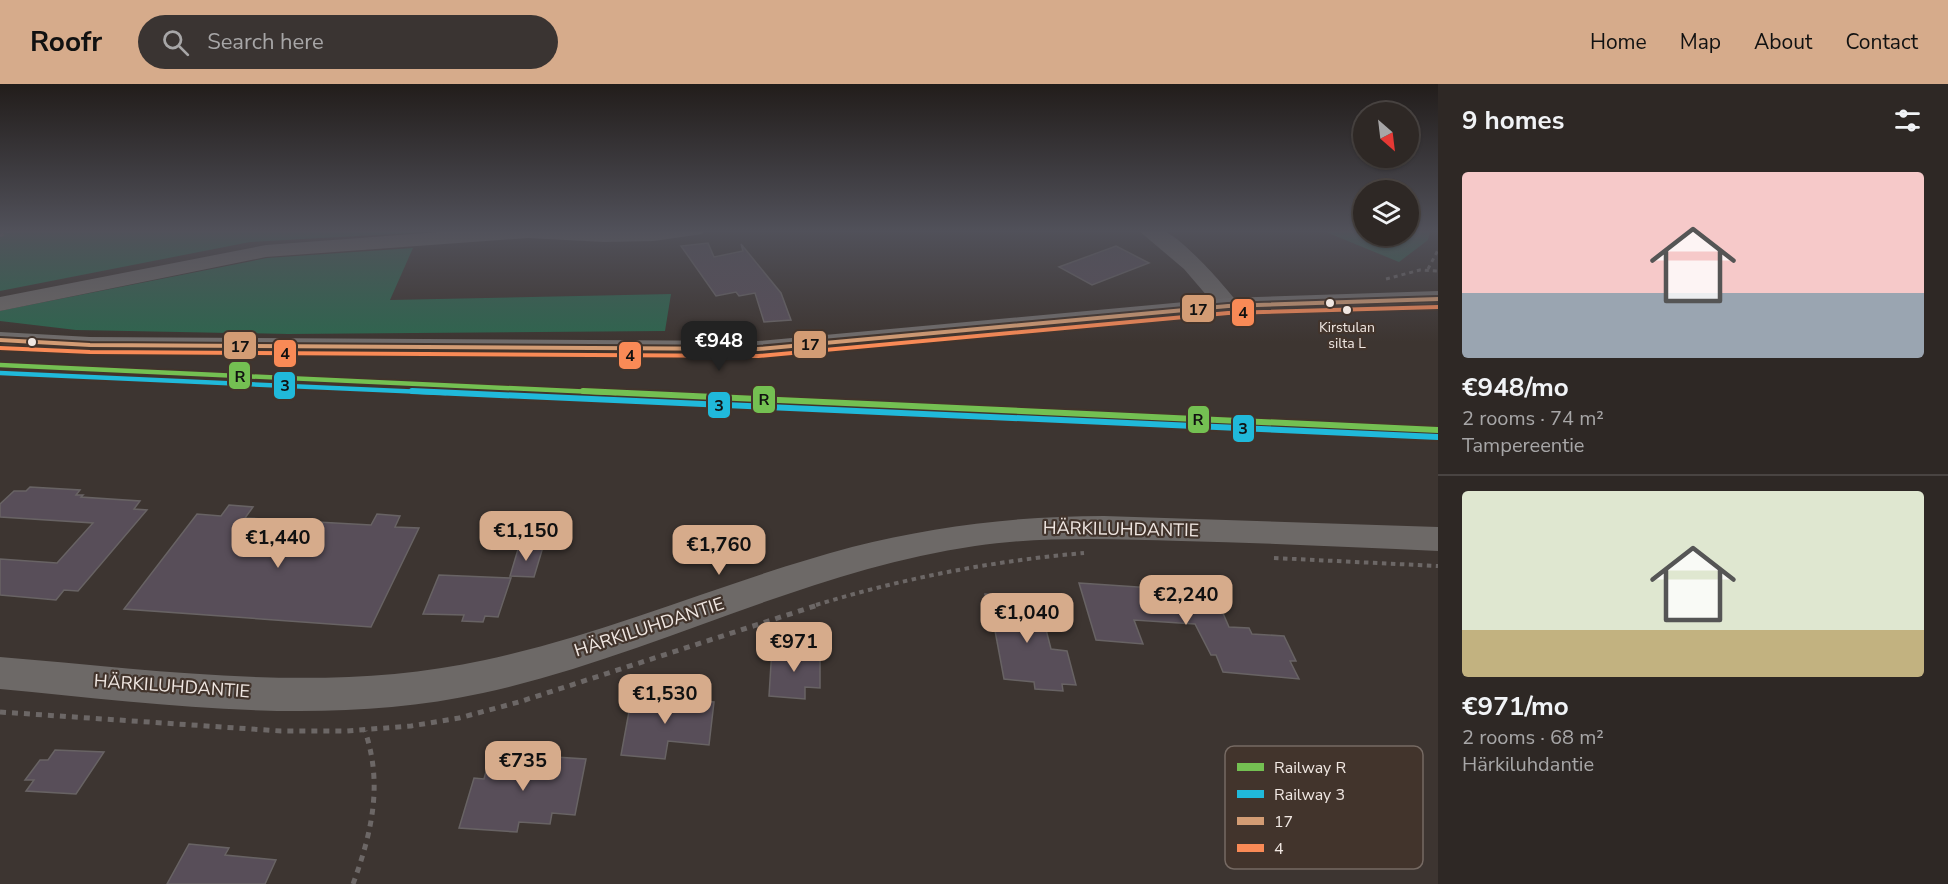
<!DOCTYPE html>
<html lang="en">
<head>
<meta charset="utf-8">
<style>
	:root { --surface:#2e2825; --page:#3a3432; --text:#f1f3f6; --muted:#a7a6a7; --line:#494442; --accent:#d6ab8b }
	body { margin:0; font-family:"Nunito Sans",sans-serif; background:var(--page); color:var(--text); height:100vh; display:flex; flex-direction:column; font-size:22px; white-space:nowrap }
	* { box-sizing:border-box; margin:0 }
	p { font-size:20px; color:var(--muted) }
	.icon { flex:none; width:33px; height:33px; fill:none; stroke:currentColor; stroke-width:2; stroke-linecap:round; stroke-linejoin:round }
	.map { position:relative; flex:1; overflow:hidden }
	.panel { display:flex; flex-direction:column; background:var(--surface); width:510px }
	.panel>* { flex:none }
	.needle { width:39px; rotate:152deg }
	.buttons { position:absolute; left:1353px; top:18px; display:grid; gap:12px }
	.buttons a { display:grid; place-items:center; width:66px; height:66px; border-radius:50%; background:var(--surface); box-shadow:0 2px 4px #0004,0 0 0 2px var(--line); font-size:30px }
	.price { position:absolute; translate:-50% -51px; padding:0 14px; border-radius:12px; background:var(--accent); color:#111; font-size:20px; line-height:39px; filter:drop-shadow(0 2px 3px #0008) }
	.price::after { content:''; position:absolute; left:50%; top:36px; width:18px; height:14px; margin-left:-9px; background:inherit; clip-path:polygon(0 0,100% 0,50% 100%) }
	.price.active { background:#222; color:#fff }
	ul { padding:0; list-style:none }
	li { display:grid; align-content:center; gap:12px; height:318px; padding:0 24px }
	li+li { border-top:2px solid var(--line) }
	li span { display:grid; place-items:center; height:186px; border-radius:6px; color:#555 }
	li>.icon { margin-inline-start:auto }
	span .icon { width:108px; height:108px; fill:#fffc; stroke-width:1 }
	li b { font-size:26px }
	h2 { display:flex; justify-content:space-between; align-items:center; height:72px; padding:0 24px; font-size:26px }
	header { display:flex; align-items:center; gap:36px; box-sizing:border-box; height:84px; padding:0 30px; background:var(--accent); color:#111 }
	header strong { font-size:28px }
	nav { display:flex; gap:33px; margin-inline-start:auto; font-size:21px }
	.search { width:420px; height:54px; background:var(--page); display:flex; align-items:center; gap:15px; box-sizing:border-box; padding:0 21px; border-radius:33px; color:var(--muted); font-size:22px }
	main { display:flex; flex:1; min-height:0 }
	.map>svg:first-child { display:block }
	.green { fill:#2e654e }
	.building { fill:#584e59; stroke:#686364; stroke-width:1.5 }
	.lines { fill:none; stroke-linecap:round; stroke-linejoin:round }
	.path-far2 { stroke:#6c6766; stroke-width:3; stroke-dasharray:4 4; stroke-linecap:butt }
	.path-far1 { stroke:#6c6766; stroke-width:4; stroke-dasharray:4.5 4.5; stroke-linecap:butt }
	.path { stroke:#6c6766; stroke-width:5; stroke-dasharray:6 6; stroke-linecap:butt }
	.street { fill:#6d6967; fill-rule:evenodd }
	.secondary { fill:#706c6b; fill-rule:evenodd }
	.bus-1-casing { stroke:#42342c; stroke-width:8 }
	.bus-2-casing { stroke:#42342c; stroke-width:8 }
	.bus-1 { stroke:#d39c74; stroke-width:4 }
	.bus-2 { stroke:#f98a56; stroke-width:4 }
	.rail-1-far1-casing { stroke:#42342c; stroke-width:8 }
	.rail-1-casing { stroke:#42342c; stroke-width:10 }
	.rail-2-far1-casing { stroke:#42342c; stroke-width:8 }
	.rail-2-casing { stroke:#42342c; stroke-width:10 }
	.rail-1-far1 { stroke:#74c052; stroke-width:4.5 }
	.rail-1 { stroke:#74c052; stroke-width:6 }
	.rail-2-far1 { stroke:#20b9da; stroke-width:4.5 }
	.rail-2 { stroke:#20b9da; stroke-width:6 }
	.bus-dot { fill:#f0e7e2; stroke:#42342c; stroke-width:2 }
	.labels { text-anchor:middle; stroke-width:4.5; stroke-linejoin:round; paint-order:stroke }
	.far-bus-label { font-size:14px; fill:#f0e7e2; stroke:#42342c }
	.street-label { font-size:18px; fill:#f0e7e2; stroke:#42342c }
	.key { fill:#42342c; stroke:#766a63; stroke-width:1.5 }
	.key-label { font-size:16px; fill:#f0e7e2 }
	.line-badge { stroke:#42342c; stroke-width:2 }
	.pale-badge-label { font-size:16px; text-anchor:middle; font-weight:bold; fill:#111 }
</style>
</head>
<body>
<header>
<strong>Roofr</strong>
<div class="search"><svg class="icon" aria-label="search" viewBox="0 0 24 24"><circle cx="10" cy="10" r="6"/><path d="M15 15l6 6"/></svg>Search here</div>
<nav><a>Home</a><a>Map</a><a>About</a><a>Contact</a></nav>
</header>
<main>
<div class="map">
<svg width="1438" height="800" viewBox="0 0 1438 800">
	<rect width="100%" height="100%" fill="#3d3531"/>
	<g class="green">
		<polygon points="0,146 466,146 250,158 0,207"/>
		<polygon points="1321,146 1363,146 1364,152 1408,152 1409,146 1430,146 1428,156 1399,178"/>
		<polygon points="413,164 390,216 671,210 665,247 288,250 76,246 0,237 0,227 4,226 267,174"/>
	</g>
	<g class="building">
		<polygon points="708,159 714,173 743,167 741,160 781,209 791,236 764,238 755,209 739,212 736,208 716,212 681,162"/>
		<polygon points="1116,162 1149,179 1092,201 1059,183"/>
		<polygon points="30,403 80,406 76,411 83,411 81,413 140,417 134,425 147,426 78,507 64,506 56,516 0,511 0,475 57,479 93,439 0,433 0,420 14,407 26,407"/>
		<polygon points="229,421 253,423 245,434 371,441 377,430 400,432 395,443 419,444 371,543 124,525 197,430 221,432"/>
		<polygon points="519,462 543,463 534,493 510,492"/>
		<polygon points="439,491 511,494 498,533 485,532 483,538 462,537 464,531 423,530"/>
		<polygon points="1079,499 1182,506 1180,502 1212,504 1229,543 1249,544 1252,550 1284,552 1296,577 1290,577 1299,595 1223,588 1216,571 1211,571 1195,540 1134,536 1143,560 1096,556"/>
		<polygon points="985,510 1038,514 1051,565 1067,567 1076,601 1062,600 1063,607 1035,605 1034,598 1004,595 993,536 989,536"/>
		<polygon points="772,564 820,568 820,604 805,603 805,615 769,612"/>
		<polygon points="632,611 714,618 709,661 668,657 665,675 621,671"/>
		<polygon points="55,666 104,668 76,710 26,707 34,696 25,696 40,676 48,676"/>
		<polygon points="491,669 586,675 575,731 552,729 550,740 519,738 517,748 459,744 474,694 484,695"/>
		<polygon points="189,760 229,764 225,771 276,776 265,800 167,800"/>
	</g>
	<g class="lines">
		<g class="path-far2">
			<polyline points="0,152 10,146"/>
			<polyline points="1428,185 1438,166"/>
			<polyline points="1386,195 1420,186 1438,187"/>
		</g>
		<g class="path-far1">
			<polyline points="1274,474 1438,482"/>
			<path d="M816,521C904,494 992,477 1084,469"/>
		</g>
		<g class="path">
			<polyline points="0,628 281,647 346,647 411,642 459,634 519,618 821,520"/>
			<path d="M353,800C372,748 383,700 365,647"/>
		</g>
		<g class="street">
			<polygon points="466,146 705,146 702,150 654,157 604,158 528,154 266,173 0,227 0,213 266,161"/>
			<path d="M1138,146C1145,146 1155,144 1162,146C1182,153 1227,204 1240,222L1236,227L1228,229L1220,227L1184,185Z"/>
			<path d="M1104,432L1438,443V467C1352,463 1267,459 1181,457C1113,455 1043,452 975,462C804,487 651,572 483,609C324,644 160,620 0,605V573C160,586 326,611 485,576C610,549 728,496 852,463C935,442 1018,432 1104,432Z"/>
		</g>
		<polygon class="secondary" points="1438,207 1438,223 1228,230 758,273 90,269 0,264 0,248 90,253 758,257 1228,214"/>
		<defs>
			<polyline id="bus-1" points="0,256 90,261 758,265 1228,222 1438,215"/>
			<polyline id="bus-2" points="0,264 90,268 758,272 1228,229 1438,223"/>
		</defs>
		<use href="#bus-1" class="bus-1-casing"/>
		<use href="#bus-2" class="bus-2-casing"/>
		<use href="#bus-1" class="bus-1"/>
		<use href="#bus-2" class="bus-2"/>
		<defs>
			<polyline id="rail-1-far1" points="0,281 616,309"/>
			<polyline id="rail-1" points="583,307 1438,346"/>
			<polyline id="rail-2-far1" points="0,289 446,309"/>
			<polyline id="rail-2" points="412,307 1438,353"/>
		</defs>
		<use href="#rail-1-far1" class="rail-1-far1-casing"/>
		<use href="#rail-1" class="rail-1-casing"/>
		<use href="#rail-2-far1" class="rail-2-far1-casing"/>
		<use href="#rail-2" class="rail-2-casing"/>
		<use href="#rail-1-far1" class="rail-1-far1"/>
		<use href="#rail-1" class="rail-1"/>
		<use href="#rail-2-far1" class="rail-2-far1"/>
		<use href="#rail-2" class="rail-2"/>
	</g>
	<linearGradient id="sky" x2="0" y2="1"><stop stop-color="#221d1b"/><stop offset="0.57" stop-color="#51515a"/><stop offset="1" stop-color="#51515a" stop-opacity="0"/></linearGradient>
	<rect width="1438" height="258" fill="url(#sky)"/>
	<g class="bus-dot">
		<circle cx="1330" cy="219" r="5"/>
		<circle cx="1347" cy="226" r="5"/>
		<circle cx="32" cy="258" r="5"/>
	</g>
	<g class="labels">
		<g class="far-bus-label">
			<text x="1347" y="248">Kirstulan<tspan x="1347" dy="16">silta L</tspan></text>
		</g>
		<g class="street-label">
			<text transform="translate(1121 445) rotate(1)" y="6">HÄRKILUHDANTIE</text>
			<text transform="translate(649 543) rotate(-18)" y="6">HÄRKILUHDANTIE</text>
			<text transform="translate(172 602) rotate(4)" y="6">HÄRKILUHDANTIE</text>
		</g>
	</g>
	<rect x="1225" y="662" width="198" height="123" rx="9" class="key"/>
	<rect x="1237" y="679" width="27" height="8" fill="#74c052"/>
	<rect x="1237" y="706" width="27" height="8" fill="#20b9da"/>
	<rect x="1237" y="733" width="27" height="8" fill="#d39c74"/>
	<rect x="1237" y="760" width="27" height="8" fill="#f98a56"/>
	<g class="key-label">
		<text x="1274" y="689">Railway R</text>
		<text x="1274" y="716">Railway 3</text>
		<text x="1274" y="743">17</text>
		<text x="1274" y="770">4</text>
	</g>
	<g class="line-badge">
		<rect x="1181" y="210" width="34" height="29" rx="6" fill="#d39c74"/>
		<rect x="1231" y="214" width="24" height="29" rx="6" fill="#f98a56"/>
		<rect x="793" y="246" width="34" height="29" rx="6" fill="#d39c74"/>
		<rect x="223" y="247" width="34" height="29" rx="6" fill="#d39c74"/>
		<rect x="273" y="255" width="24" height="29" rx="6" fill="#f98a56"/>
		<rect x="618" y="257" width="24" height="29" rx="6" fill="#f98a56"/>
		<rect x="228" y="277" width="23" height="29" rx="6" fill="#74c052"/>
		<rect x="273" y="287" width="23" height="29" rx="6" fill="#20b9da"/>
		<rect x="752" y="301" width="24" height="29" rx="6" fill="#74c052"/>
		<rect x="707" y="307" width="24" height="28" rx="6" fill="#20b9da"/>
		<rect x="1187" y="321" width="23" height="29" rx="6" fill="#74c052"/>
		<rect x="1232" y="330" width="23" height="29" rx="6" fill="#20b9da"/>
	</g>
	<g class="pale-badge-label">
		<text x="1198" y="231">17</text>
		<text x="1243" y="234">4</text>
		<text x="810" y="266">17</text>
		<text x="240" y="268">17</text>
		<text x="285" y="275">4</text>
		<text x="630" y="277">4</text>
		<text x="240" y="298">R</text>
		<text x="285" y="307">3</text>
		<text x="764" y="321">R</text>
		<text x="719" y="327">3</text>
		<text x="1198" y="341">R</text>
		<text x="1243" y="350">3</text>
	</g>
</svg>
<div class="buttons">
<a><svg class="needle" viewBox="-14 -14 28 28"><path d="M0-13l5 13h-10z" fill="#e53935"/><path d="M0 13l5-13h-10z" fill="#a7a6a7"/></svg></a>
<a><svg class="icon" aria-label="layers" viewBox="0 0 24 24"><path d="M12 4l9 5-9 5-9-5zM3 14l9 5 9-5"/></svg></a>
</div>
<b class="price active" style="left:719px;top:288px">€948</b>
<b class="price" style="left:526px;top:478px">€1,150</b>
<b class="price" style="left:278px;top:485px">€1,440</b>
<b class="price" style="left:719px;top:492px">€1,760</b>
<b class="price" style="left:1186px;top:542px">€2,240</b>
<b class="price" style="left:1027px;top:560px">€1,040</b>
<b class="price" style="left:794px;top:589px">€971</b>
<b class="price" style="left:665px;top:641px">€1,530</b>
<b class="price" style="left:523px;top:708px">€735</b>
</div>
<section class="panel">
<h2>9 homes<svg class="icon" aria-label="filters" viewBox="0 0 24 24"><path d="M4 7h16M4 17h16"/><circle cx="9" cy="7" r="2"/><circle cx="15" cy="17" r="2"/></svg></h2>
<ul>
<li><span style="background:linear-gradient(#f6c9c9 65%,#9aa5b1 0)"><svg class="icon" aria-label="home" viewBox="0 0 24 24"><path d="M3 11l9-7 9 7M6 9v11h12V9"/></svg></span><div><b>€948/mo</b><p>2 rooms · 74 m²</p><p>Tampereentie</p></div></li>
<li><span style="background:linear-gradient(#dfe7d0 75%,#c2b280 0)"><svg class="icon" aria-label="home" viewBox="0 0 24 24"><path d="M3 11l9-7 9 7M6 9v11h12V9"/></svg></span><div><b>€971/mo</b><p>2 rooms · 68 m²</p><p>Härkiluhdantie</p></div></li>
</ul>
</section>
</main>
</body>
</html>
